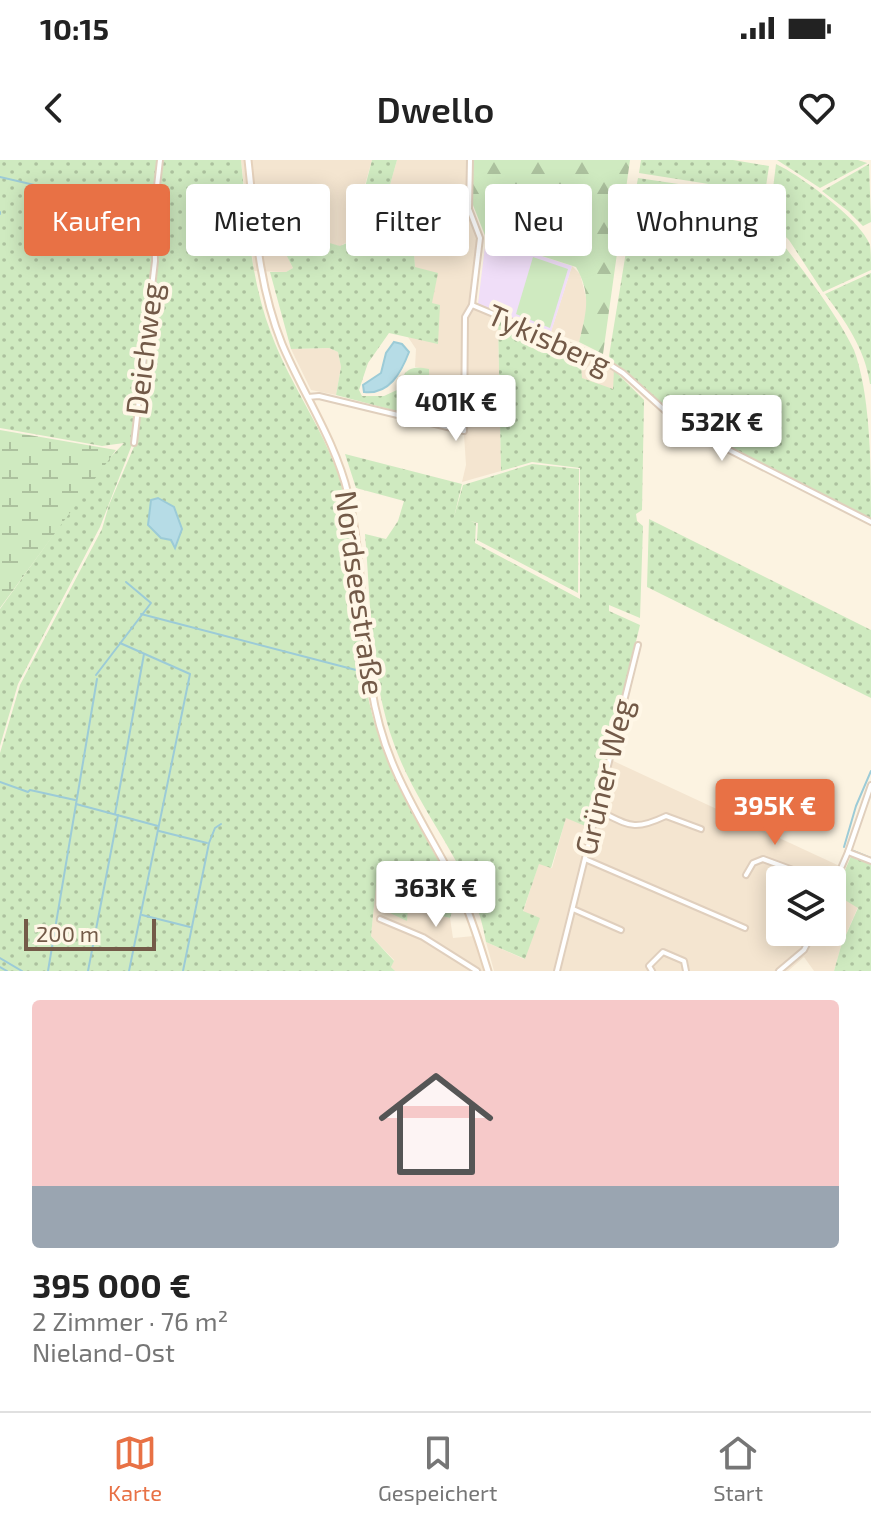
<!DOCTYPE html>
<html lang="de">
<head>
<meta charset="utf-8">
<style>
	:root { --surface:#fff; --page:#f2f2f2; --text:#222; --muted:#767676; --line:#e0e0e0; --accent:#e87145 }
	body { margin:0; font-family:"Exo 2",sans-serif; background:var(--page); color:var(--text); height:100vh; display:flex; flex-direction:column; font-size:30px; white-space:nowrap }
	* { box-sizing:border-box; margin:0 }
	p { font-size:26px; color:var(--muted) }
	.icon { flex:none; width:44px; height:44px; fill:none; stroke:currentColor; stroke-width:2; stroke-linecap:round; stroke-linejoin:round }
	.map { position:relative; height:811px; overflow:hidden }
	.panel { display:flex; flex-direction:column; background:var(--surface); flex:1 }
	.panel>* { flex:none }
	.guide { position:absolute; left:24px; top:24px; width:824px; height:72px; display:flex; gap:16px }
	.fabs { position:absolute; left:766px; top:706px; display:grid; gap:16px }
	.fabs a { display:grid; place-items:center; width:80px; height:80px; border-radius:8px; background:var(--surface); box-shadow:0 4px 20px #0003; font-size:40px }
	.scale { position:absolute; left:24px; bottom:20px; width:132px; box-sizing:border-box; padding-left:8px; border:4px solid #735a48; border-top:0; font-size:22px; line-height:28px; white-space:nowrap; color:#735a48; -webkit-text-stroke:6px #fff7e7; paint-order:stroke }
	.price { position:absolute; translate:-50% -68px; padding:0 18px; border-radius:8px; background:#fff; color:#222; font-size:26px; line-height:52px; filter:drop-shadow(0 2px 4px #0008) }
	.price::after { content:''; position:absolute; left:50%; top:48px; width:24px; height:18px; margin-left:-12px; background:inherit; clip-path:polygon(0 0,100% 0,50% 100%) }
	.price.on { background:var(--accent); color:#fff }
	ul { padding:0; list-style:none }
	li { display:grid; align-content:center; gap:16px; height:424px; padding:0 32px }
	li+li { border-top:2px solid var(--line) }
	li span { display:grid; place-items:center; height:248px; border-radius:8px; color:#555 }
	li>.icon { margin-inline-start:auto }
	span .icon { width:144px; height:144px; fill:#fffc; stroke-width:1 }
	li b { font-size:34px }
	.pill { padding:0 28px; border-radius:8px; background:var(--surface); box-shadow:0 4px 20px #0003; font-size:28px; line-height:72px }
	.pill.on { background:var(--accent); color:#fff }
	.status { display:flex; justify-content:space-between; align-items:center; height:56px; padding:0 40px; background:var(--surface); direction:ltr }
	.status svg { height:22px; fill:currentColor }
	header { display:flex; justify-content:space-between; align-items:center; height:104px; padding:0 32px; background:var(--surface); font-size:36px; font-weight:600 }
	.dock { display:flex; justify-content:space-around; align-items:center; height:112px; border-top:2px solid var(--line); background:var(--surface); font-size:22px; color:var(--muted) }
	.dock a { display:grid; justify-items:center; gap:4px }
	.dock .on { color:var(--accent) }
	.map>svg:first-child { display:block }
	.residential { fill:#f4e5d0; fill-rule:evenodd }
	.education { fill:#f0def8 }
	.grass { fill:url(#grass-dots) }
	.forest { fill:url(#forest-firs) }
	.wetland { fill:url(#wetland-marsh) }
	.pitch { fill:#cfeac0 }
	.water { fill:#b6dce6; stroke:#9ccbd7; stroke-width:2 }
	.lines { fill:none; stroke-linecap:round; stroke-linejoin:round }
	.stream { stroke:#9ccbd7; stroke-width:2 }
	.street-casing { stroke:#e0cfbd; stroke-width:8 }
	.secondary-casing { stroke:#e5d1bb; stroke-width:9 }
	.street { stroke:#fff; stroke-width:4 }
	.secondary { stroke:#fff; stroke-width:5 }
	.labels { text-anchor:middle; stroke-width:8; stroke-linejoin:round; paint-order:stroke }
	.street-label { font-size:30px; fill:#735a48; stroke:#fff7e7 }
</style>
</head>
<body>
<div class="status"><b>10:15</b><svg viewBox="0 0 49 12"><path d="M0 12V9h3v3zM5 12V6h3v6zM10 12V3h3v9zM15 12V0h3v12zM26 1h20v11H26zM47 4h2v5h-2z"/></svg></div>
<header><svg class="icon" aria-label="back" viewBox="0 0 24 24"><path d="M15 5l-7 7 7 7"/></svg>Dwello<svg class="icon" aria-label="heart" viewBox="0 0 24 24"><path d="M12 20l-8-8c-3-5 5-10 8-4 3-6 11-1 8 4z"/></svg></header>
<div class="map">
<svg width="871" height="811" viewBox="0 0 871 811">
	<defs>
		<pattern id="grass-dots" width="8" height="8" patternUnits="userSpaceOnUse" patternTransform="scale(2)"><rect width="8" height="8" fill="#cfeac0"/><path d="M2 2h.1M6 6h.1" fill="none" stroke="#acc19e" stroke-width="1.8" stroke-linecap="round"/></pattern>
		<pattern id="forest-firs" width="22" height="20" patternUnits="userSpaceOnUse" patternTransform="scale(2)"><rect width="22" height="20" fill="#cfeac0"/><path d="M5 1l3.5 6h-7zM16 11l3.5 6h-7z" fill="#acc19e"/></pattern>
		<pattern id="wetland-marsh" width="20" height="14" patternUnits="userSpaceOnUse" patternTransform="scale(2)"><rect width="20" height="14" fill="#cfeac0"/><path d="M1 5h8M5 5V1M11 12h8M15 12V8" fill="none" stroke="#acc19e"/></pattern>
	</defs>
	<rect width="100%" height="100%" fill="#fcf3e1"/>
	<g class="residential">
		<polygon points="241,0 372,0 349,81 340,86 275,72 293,108 286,112 254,111"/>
		<polygon points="397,0 467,0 466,47 479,82 471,139 466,151 472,148 498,160 501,311 462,322 466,305 464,274 466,269 430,260 429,210 415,207 416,189 408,177 438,183 432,143 415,107 410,38 388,32"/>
		<polygon points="572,106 580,114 588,145 579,182 551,172"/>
		<polygon points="329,188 338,192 341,207 336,235 311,230 291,189"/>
		<polygon points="580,193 614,210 614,230 581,218"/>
		<path d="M607,598L846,709L835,733L858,747L841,786L834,811H814L804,797L788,811H494L486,782L524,799L523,752L539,703L552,708L566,657L590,667ZM780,720H832V772H780Z"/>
		<polygon points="377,715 393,717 408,747 450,758 453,778 474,776 485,811 395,811 391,807 394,800 371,776"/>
	</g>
	<polygon class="education" points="486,78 572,106 551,172 489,150 478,144"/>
	<g class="grass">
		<path d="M0,0H241C247,58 250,118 271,173C291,228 328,274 344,332C361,397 354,465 367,531C380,604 422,669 457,735L450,758L408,747L407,761L390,753L393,718L377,716L371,776L394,801L391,807L395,811H0V593L20,525L102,369L109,345L136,282H133L100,367L18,524L0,586V449L104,304L124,283L102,286L0,268Z"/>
		<path d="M372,0H397L388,32L410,38L415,107L438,113L432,143L440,145L438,184L389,173L368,203L359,230L362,236H384L397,230C404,211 408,205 429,209L430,260L336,235L341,207L338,192L329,188L291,189L270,112H286L293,108L274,71L318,82L319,80L340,86L347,83L355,66Z"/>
		<polygon points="641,0 733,0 769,6 765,33 639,13"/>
		<polygon points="777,0 858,0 867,3 820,28"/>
		<path d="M776,4C800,15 861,60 870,85C871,92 871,103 871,110L823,132L789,80L769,61Z"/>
		<polygon points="869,4 871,62 863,66 848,51 822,31"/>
		<polygon points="638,18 765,37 761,67 758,68 632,50"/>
		<path d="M632,55L760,74H773L778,78C803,110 837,154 854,190C871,236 871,309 871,360L685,265L611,202L609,196Z"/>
		<path d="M871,113V224H870C865,189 846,162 825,134Z"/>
		<path d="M498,160L531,171L580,193L582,218L613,229L614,210L644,240L642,350L636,354L637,361L643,366L640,458L609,445V451L640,465L590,668L566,658L551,708L539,704L523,751L540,758L525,799L486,782C475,709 418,653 394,584C370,518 371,443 365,374L386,379L398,361L404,341L356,328L345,294L462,324L454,357L463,325L532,304L579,309L578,433L477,380L478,363L470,361L476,363L475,383L580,439V308L532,302L501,311Z"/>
		<polygon points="649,359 871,470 871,538 647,427"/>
		<polygon points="851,696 871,704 871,811 834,811 841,786 858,748 835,734"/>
	</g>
	<path class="forest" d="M473,0H630L603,194L579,182C586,153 592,135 576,107L486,78L471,40Z"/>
	<polygon class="wetland" points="0,270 116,290 0,448"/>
	<polygon class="pitch" points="533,97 568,109 550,168 516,154"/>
	<g class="water">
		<path d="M394,182L402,184L409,192C401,213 389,235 364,232L363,225L381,213L386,193Z"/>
		<polygon points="158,338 174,347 182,369 175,388 171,380 161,378 148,365 151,340"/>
	</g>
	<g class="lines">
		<g class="stream">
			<polyline points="0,17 138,49"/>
			<polyline points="0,52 0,54"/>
			<polyline points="141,454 356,510"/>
			<polyline points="120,483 190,514 129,811"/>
			<polyline points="96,515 151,443 126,422"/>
			<polyline points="0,622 28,632 30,630 75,640"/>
			<polyline points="76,644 158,666"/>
			<polyline points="115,654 144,494"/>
			<polyline points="159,671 207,683"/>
			<polyline points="844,687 856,646 871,611"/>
			<polyline points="851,690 871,698"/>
			<polyline points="142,755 190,767"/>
			<polyline points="0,798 22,811"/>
			<polyline points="0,807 7,811"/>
			<polyline points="48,811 97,519"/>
			<polyline points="88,811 118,655"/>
			<polyline points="183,811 209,683 215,668 221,664"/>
		</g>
		<defs>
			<g id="street">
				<polyline points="472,145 601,199 623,213 682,266 871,362"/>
				<polyline points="308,237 319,236 464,271 465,157 472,145 480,78 469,49 470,0"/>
				<polyline points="134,283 155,101 154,52 160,0"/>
				<path d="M597,650C629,665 632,672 666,656L701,669"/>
				<polyline points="848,692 871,701"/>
				<polyline points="585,699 745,768"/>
				<polyline points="746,715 753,703 763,699 820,720"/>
				<polyline points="832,729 848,692 871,625"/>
				<polyline points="573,749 621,770"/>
				<polyline points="380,759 423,777 477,811"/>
				<polyline points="557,811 638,485"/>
				<polyline points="652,811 649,806 663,792 684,801 686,811"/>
				<polyline points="779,811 804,790 813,772"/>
			</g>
			<path id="secondary" d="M248,0C255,63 258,124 282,184C303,234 335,280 348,334C369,423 356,516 392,602C411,649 440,691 462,737C473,761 480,786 488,811"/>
		</defs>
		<use href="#street" class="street-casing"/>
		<use href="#secondary" class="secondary-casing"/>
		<use href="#street" class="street"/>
		<use href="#secondary" class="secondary"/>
	</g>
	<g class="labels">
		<g class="street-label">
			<text transform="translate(549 180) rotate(24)" y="10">Tykisberg</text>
			<text transform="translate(145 189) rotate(-83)" y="10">Deichweg</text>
			<text transform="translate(359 433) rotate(82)" y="10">Nordseestraße</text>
			<text transform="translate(605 617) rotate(-76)" y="10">Grüner Weg</text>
		</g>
	</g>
</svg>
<div class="fabs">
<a><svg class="icon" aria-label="layers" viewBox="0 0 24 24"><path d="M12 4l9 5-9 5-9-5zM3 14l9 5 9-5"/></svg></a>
</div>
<div class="scale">200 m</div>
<b class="price" style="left:456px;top:283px">401K €</b>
<b class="price" style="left:722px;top:303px">532K €</b>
<b class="price on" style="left:775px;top:687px">395K €</b>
<b class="price" style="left:436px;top:769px">363K €</b>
<div class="guide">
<a class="pill on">Kaufen</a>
<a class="pill">Mieten</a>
<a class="pill">Filter</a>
<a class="pill">Neu</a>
<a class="pill">Wohnung</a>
</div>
</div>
<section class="panel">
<ul>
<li><span style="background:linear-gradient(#f6c9c9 75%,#9aa5b1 0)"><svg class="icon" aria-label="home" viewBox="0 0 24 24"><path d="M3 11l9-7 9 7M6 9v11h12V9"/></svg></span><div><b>395 000 €</b><p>2 Zimmer · 76 m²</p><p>Nieland-Ost</p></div></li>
</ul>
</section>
<nav class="dock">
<a class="on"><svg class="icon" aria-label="map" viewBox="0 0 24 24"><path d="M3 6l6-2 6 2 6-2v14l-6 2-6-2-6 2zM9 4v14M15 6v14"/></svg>Karte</a>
<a><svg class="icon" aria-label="saved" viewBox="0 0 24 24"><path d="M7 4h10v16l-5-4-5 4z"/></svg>Gespeichert</a>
<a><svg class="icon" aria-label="home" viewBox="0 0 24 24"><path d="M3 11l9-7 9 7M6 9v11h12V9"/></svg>Start</a>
</nav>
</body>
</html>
